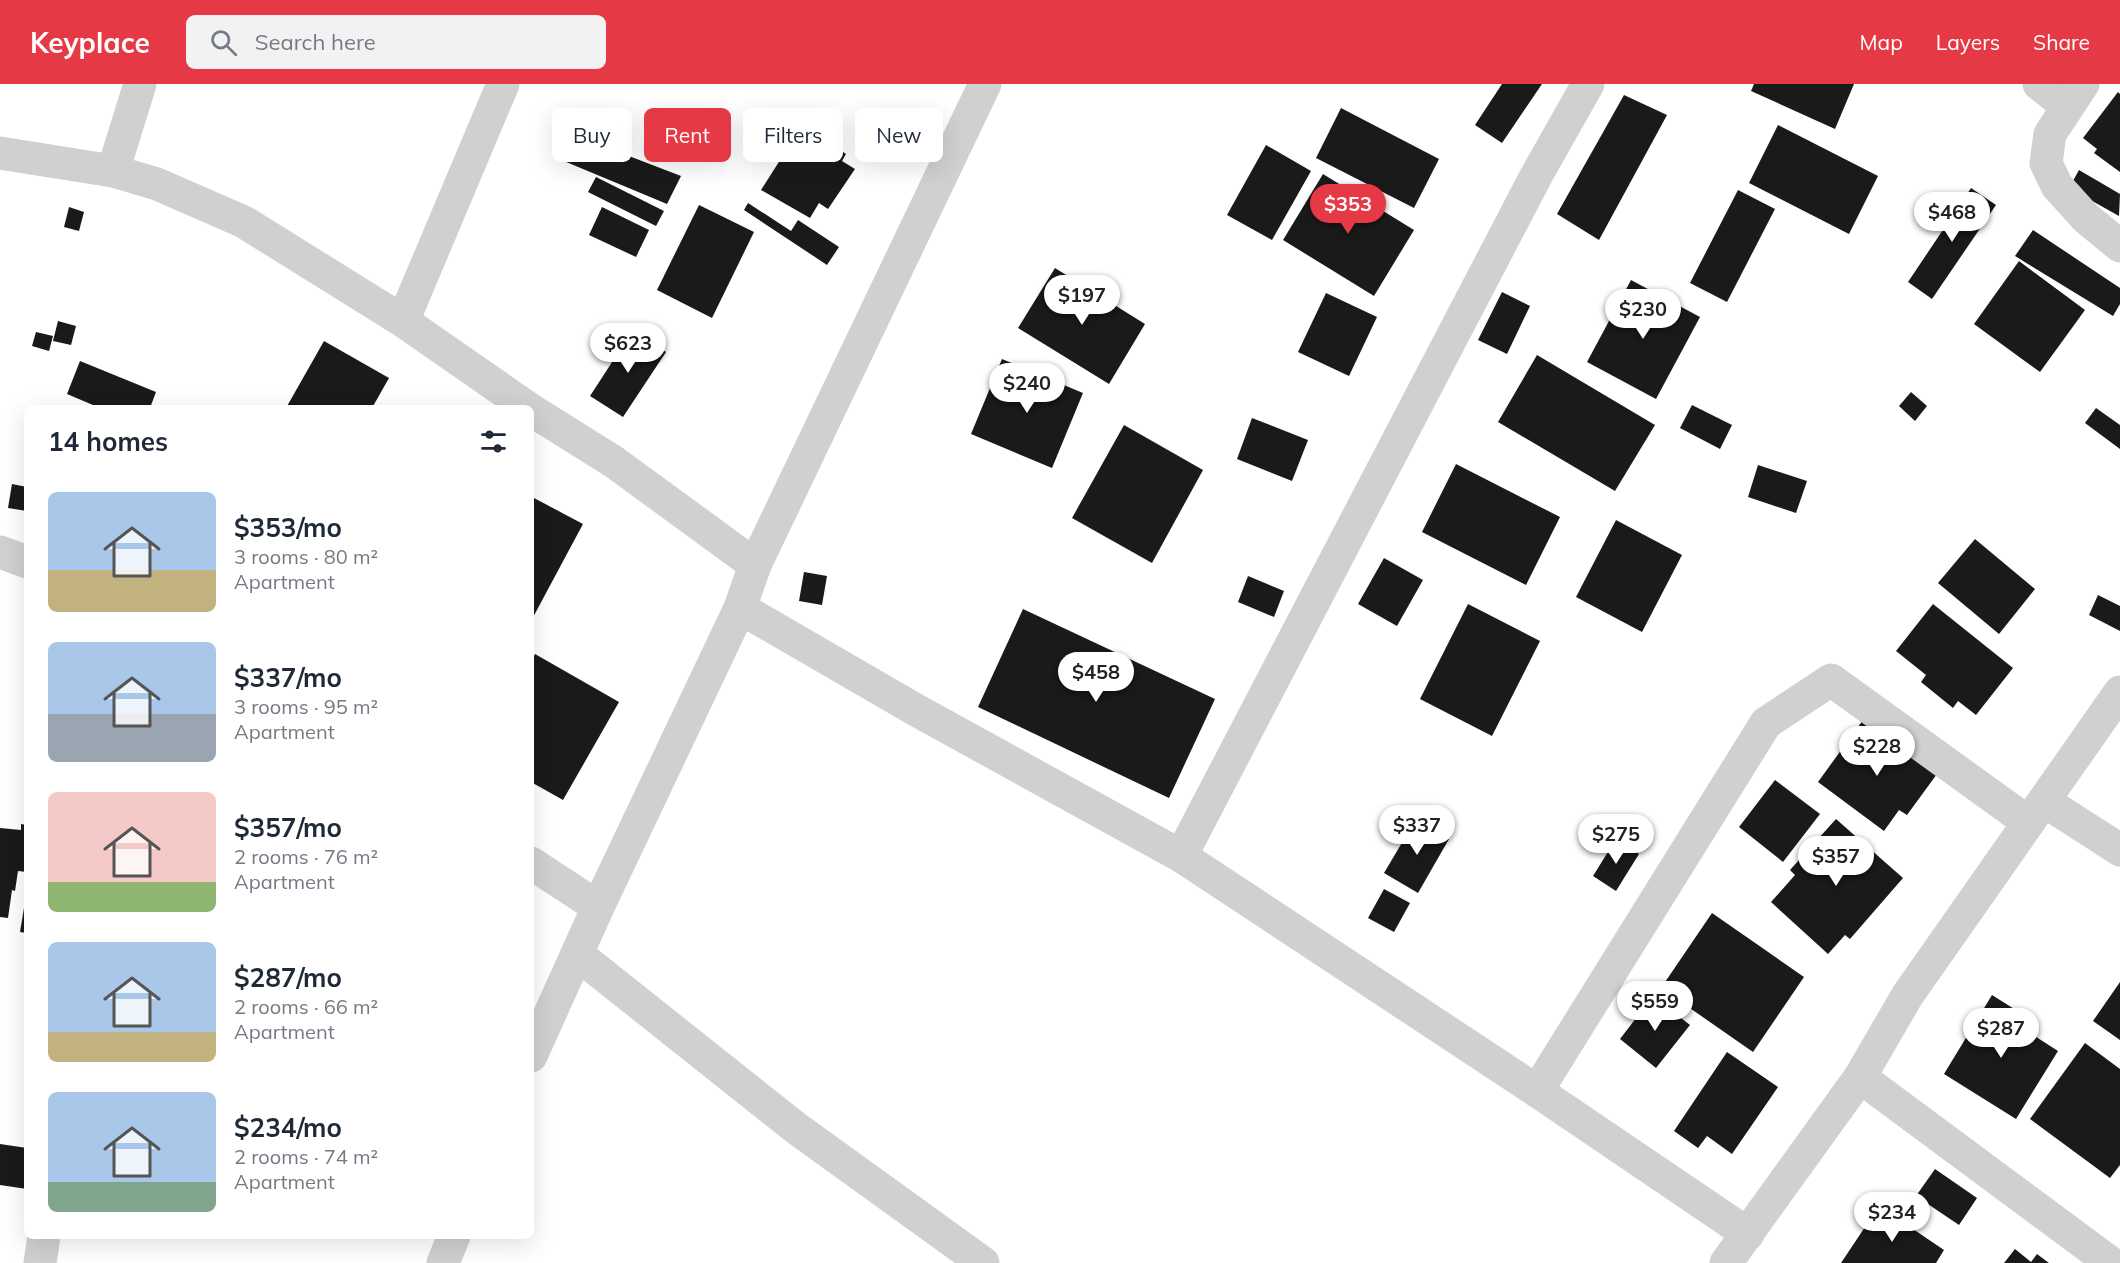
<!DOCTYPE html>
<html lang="en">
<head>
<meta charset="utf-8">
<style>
	:root { --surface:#fff; --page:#f2f2f3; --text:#1f2937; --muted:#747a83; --accent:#e63946 }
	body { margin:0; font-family:Mulish,sans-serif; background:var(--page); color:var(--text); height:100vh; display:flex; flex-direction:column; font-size:22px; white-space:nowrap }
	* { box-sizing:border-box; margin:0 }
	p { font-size:20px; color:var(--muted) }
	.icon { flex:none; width:33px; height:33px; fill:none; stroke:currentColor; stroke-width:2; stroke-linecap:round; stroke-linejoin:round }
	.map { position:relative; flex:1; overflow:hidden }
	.sheet { position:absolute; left:24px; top:321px; width:510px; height:834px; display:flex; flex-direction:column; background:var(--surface); border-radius:9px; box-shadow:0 6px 24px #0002 }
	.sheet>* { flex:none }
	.banner { position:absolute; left:552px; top:24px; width:570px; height:54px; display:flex; gap:12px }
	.price { position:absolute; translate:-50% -51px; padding:0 14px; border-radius:21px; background:#fff; color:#222; font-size:20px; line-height:39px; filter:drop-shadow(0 2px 3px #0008) }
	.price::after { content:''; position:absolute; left:50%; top:36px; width:18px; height:14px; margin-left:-9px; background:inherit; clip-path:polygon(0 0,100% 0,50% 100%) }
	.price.active { background:var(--accent); color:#fff }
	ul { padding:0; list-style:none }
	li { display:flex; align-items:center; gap:18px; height:150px; padding:0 24px }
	li span { display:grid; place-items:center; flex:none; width:168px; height:120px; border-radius:9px; color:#555 }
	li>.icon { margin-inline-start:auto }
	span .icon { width:72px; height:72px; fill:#fffc; stroke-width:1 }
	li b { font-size:26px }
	h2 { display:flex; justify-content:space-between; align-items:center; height:72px; padding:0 24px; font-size:26px }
	.tag { padding:0 21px; border-radius:9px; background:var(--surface); box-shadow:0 6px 24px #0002; font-size:21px; line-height:54px }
	.tag.active { background:var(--accent); color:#fff }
	header { display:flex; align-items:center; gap:36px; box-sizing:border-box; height:84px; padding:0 30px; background:var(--accent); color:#fff }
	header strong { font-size:28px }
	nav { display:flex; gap:33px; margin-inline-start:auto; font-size:21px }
	.search { width:420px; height:54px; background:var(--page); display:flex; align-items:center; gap:15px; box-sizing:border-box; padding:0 21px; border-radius:9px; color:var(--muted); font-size:22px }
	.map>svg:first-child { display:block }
	.building { fill:#1a1a1a }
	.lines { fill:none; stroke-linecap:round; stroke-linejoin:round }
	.minor { stroke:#d0d0d0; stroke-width:33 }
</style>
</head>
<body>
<header>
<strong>Keyplace</strong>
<div class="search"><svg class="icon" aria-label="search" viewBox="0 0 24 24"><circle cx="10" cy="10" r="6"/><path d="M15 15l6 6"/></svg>Search here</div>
<nav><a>Map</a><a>Layers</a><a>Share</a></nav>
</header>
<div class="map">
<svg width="2120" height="1179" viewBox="0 0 2120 1179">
	<rect width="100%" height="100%" fill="#fff"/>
	<g class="building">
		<polygon points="1502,0 1542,0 1502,59 1475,41"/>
		<polygon points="1754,0 1854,0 1835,45 1751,7"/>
		<polygon points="2118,8 2120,10 2120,88 2094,69 2097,65 2083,54"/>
		<polygon points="1624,11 1667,31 1599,156 1557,130"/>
		<polygon points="1341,24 1439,75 1414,124 1316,74"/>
		<polygon points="803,40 846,70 842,77 855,85 828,125 819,119 810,134 761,106"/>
		<polygon points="1778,41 1878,92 1849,150 1749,99"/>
		<polygon points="569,49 681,92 667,120 559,75"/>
		<polygon points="1266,61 1311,87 1272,156 1227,131"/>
		<polygon points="2079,86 2120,110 2119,132 2069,104"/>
		<polygon points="1323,90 1414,146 1374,212 1283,156"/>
		<polygon points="596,93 664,127 656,142 588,108"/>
		<polygon points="1971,104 1996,121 1932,215 1908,198"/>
		<polygon points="1738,106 1775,125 1727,218 1690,199"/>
		<polygon points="748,119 791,147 798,136 839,163 827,181 744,126"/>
		<polygon points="699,121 754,148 712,234 657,206"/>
		<polygon points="69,123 84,128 79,147 64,143"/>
		<polygon points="602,123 649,146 636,173 589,151"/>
		<polygon points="2033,146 2120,204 2120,220 2113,232 2015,172"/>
		<polygon points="2019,177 2085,226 2040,288 1974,240"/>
		<polygon points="1055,184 1145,240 1109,300 1018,244"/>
		<polygon points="1631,196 1700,233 1656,315 1587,278"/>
		<polygon points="1502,208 1530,222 1507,270 1478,256"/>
		<polygon points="1326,209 1377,233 1349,292 1298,268"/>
		<polygon points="58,237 76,242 71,261 53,257"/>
		<polygon points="633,246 666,268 623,333 590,312"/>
		<polygon points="36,248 53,252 49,267 32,262"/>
		<polygon points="324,257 389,294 372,324 286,324"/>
		<polygon points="1537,271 1655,341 1615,407 1498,338"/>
		<polygon points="1002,275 1083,309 1052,384 971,350"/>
		<polygon points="80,277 156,308 150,324 100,324 67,310"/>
		<polygon points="1911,308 1927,322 1915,337 1899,322"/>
		<polygon points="1692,321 1732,341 1720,365 1680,344"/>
		<polygon points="2096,324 2120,341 2120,365 2085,339"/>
		<polygon points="1252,334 1308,356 1292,397 1237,375"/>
		<polygon points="1124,341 1203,386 1152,479 1072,434"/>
		<polygon points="1456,380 1560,433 1526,501 1422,448"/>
		<polygon points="1758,381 1807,397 1796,429 1748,413"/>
		<polygon points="12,400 27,403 27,427 8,424"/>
		<polygon points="534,414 583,440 531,537 531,419"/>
		<polygon points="1616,436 1682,471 1642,548 1576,513"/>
		<polygon points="1975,455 2035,505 1999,550 1938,499"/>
		<polygon points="1384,474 1423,496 1397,542 1358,520"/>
		<polygon points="804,488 827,492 822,521 799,517"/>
		<polygon points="1248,492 1284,507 1274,533 1238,518"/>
		<polygon points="2098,511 2120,522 2120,547 2089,531"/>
		<polygon points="1468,520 1540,557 1492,652 1420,615"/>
		<polygon points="1933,520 2013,584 1976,631 1958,617 1953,624 1921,598 1926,591 1896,567"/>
		<polygon points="1023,525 1215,615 1169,714 978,623"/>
		<polygon points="535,570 619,618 563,716 531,698 531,578"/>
		<polygon points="1863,636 1937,690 1907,731 1899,726 1884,747 1818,698"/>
		<polygon points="1775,696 1820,730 1783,778 1739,743"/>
		<polygon points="1416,735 1449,755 1418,809 1384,789"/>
		<polygon points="1836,735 1903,794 1850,855 1845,851 1828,870 1771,818 1795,791 1790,786"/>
		<polygon points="21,740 27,741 27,788 18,787 15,807 12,806 8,834 0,833 0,744 21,746"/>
		<polygon points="1616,755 1639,770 1616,807 1593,792"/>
		<polygon points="1384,805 1410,819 1394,848 1368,834"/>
		<polygon points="25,818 27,818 27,849 20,848"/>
		<polygon points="1712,829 1804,893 1753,968 1661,904"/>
		<polygon points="2120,898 2120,956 2093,937"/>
		<polygon points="1992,911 2019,928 2013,938 2058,967 2016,1035 1944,990"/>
		<polygon points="1653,912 1690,941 1656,984 1620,955"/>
		<polygon points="2085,959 2120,985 2120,1081 2110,1094 2030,1035"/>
		<polygon points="1727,968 1778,1003 1732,1070 1707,1052 1698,1064 1674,1047"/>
		<polygon points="0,1060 27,1064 27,1105 0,1101"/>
		<polygon points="1935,1085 1977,1114 1959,1141 1916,1112"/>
		<polygon points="1879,1122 1944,1166 1936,1179 1841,1179"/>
		<polygon points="2015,1165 2031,1178 2037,1170 2049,1179 2004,1179"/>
	</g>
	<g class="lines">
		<g class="minor">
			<polyline points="2039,0 2067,22"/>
			<polyline points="2083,0 2050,50 2046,79 2057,102 2086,134 2120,162"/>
			<polyline points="0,69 113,87 157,100 244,138 403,237 528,324"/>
			<polyline points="113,87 140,0"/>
			<polyline points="403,237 503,0"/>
			<polyline points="531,326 614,378 755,481"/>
			<polyline points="0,468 27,478"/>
			<polyline points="740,524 755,481 985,0"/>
			<polyline points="2044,717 2120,766"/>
			<polyline points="1181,772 1536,92 1588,0"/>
			<polyline points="531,779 598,823"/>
			<polyline points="577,870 796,1044 983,1179"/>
			<polyline points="531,972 598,823 740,524 916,626 1181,772 1537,1007 1748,1150"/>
			<polyline points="1860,993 2111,1179"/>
			<polyline points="1537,1007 1766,639 1831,596 2028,738"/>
			<polyline points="40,1179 44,1152"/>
			<polyline points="443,1179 454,1152"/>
			<polyline points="1726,1179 1860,993 1907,912 2120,608"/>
		</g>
	</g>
</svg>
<b class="price active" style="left:1348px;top:151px">$353</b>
<b class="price" style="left:1952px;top:159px">$468</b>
<b class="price" style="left:1082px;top:242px">$197</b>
<b class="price" style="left:1643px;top:256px">$230</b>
<b class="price" style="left:628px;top:290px">$623</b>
<b class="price" style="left:1027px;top:330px">$240</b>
<b class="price" style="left:1096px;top:619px">$458</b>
<b class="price" style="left:1877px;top:693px">$228</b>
<b class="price" style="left:1417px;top:772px">$337</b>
<b class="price" style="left:1616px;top:781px">$275</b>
<b class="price" style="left:1836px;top:803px">$357</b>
<b class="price" style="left:1655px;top:948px">$559</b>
<b class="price" style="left:2001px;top:975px">$287</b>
<b class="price" style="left:1892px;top:1159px">$234</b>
<div class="banner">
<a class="tag">Buy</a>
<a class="tag active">Rent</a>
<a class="tag">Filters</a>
<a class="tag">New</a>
</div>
<section class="sheet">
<h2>14 homes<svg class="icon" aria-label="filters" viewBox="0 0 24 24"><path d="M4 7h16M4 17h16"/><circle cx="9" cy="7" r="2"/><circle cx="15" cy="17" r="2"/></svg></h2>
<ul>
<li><span style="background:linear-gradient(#a9c7e8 65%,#c2b280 0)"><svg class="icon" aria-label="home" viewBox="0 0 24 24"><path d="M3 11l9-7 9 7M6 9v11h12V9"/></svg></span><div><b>$353/mo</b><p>3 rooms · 80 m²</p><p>Apartment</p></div></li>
<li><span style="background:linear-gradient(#a9c7e8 60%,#9aa5b1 0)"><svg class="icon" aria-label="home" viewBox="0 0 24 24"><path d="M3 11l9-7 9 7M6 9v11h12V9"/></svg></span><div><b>$337/mo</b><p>3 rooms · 95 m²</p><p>Apartment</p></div></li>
<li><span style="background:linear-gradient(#f6c9c9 75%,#8fb573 0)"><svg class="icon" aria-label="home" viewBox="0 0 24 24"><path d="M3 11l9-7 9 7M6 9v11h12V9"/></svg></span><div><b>$357/mo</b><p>2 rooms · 76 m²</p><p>Apartment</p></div></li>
<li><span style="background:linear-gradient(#a9c7e8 75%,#c2b280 0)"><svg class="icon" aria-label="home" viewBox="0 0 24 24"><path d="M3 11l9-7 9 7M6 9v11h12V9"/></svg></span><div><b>$287/mo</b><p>2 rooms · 66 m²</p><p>Apartment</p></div></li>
<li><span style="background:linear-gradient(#a9c7e8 75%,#7fa58c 0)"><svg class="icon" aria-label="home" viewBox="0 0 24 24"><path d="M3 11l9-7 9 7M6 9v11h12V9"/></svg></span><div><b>$234/mo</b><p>2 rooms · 74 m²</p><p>Apartment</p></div></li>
</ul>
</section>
</div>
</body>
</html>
